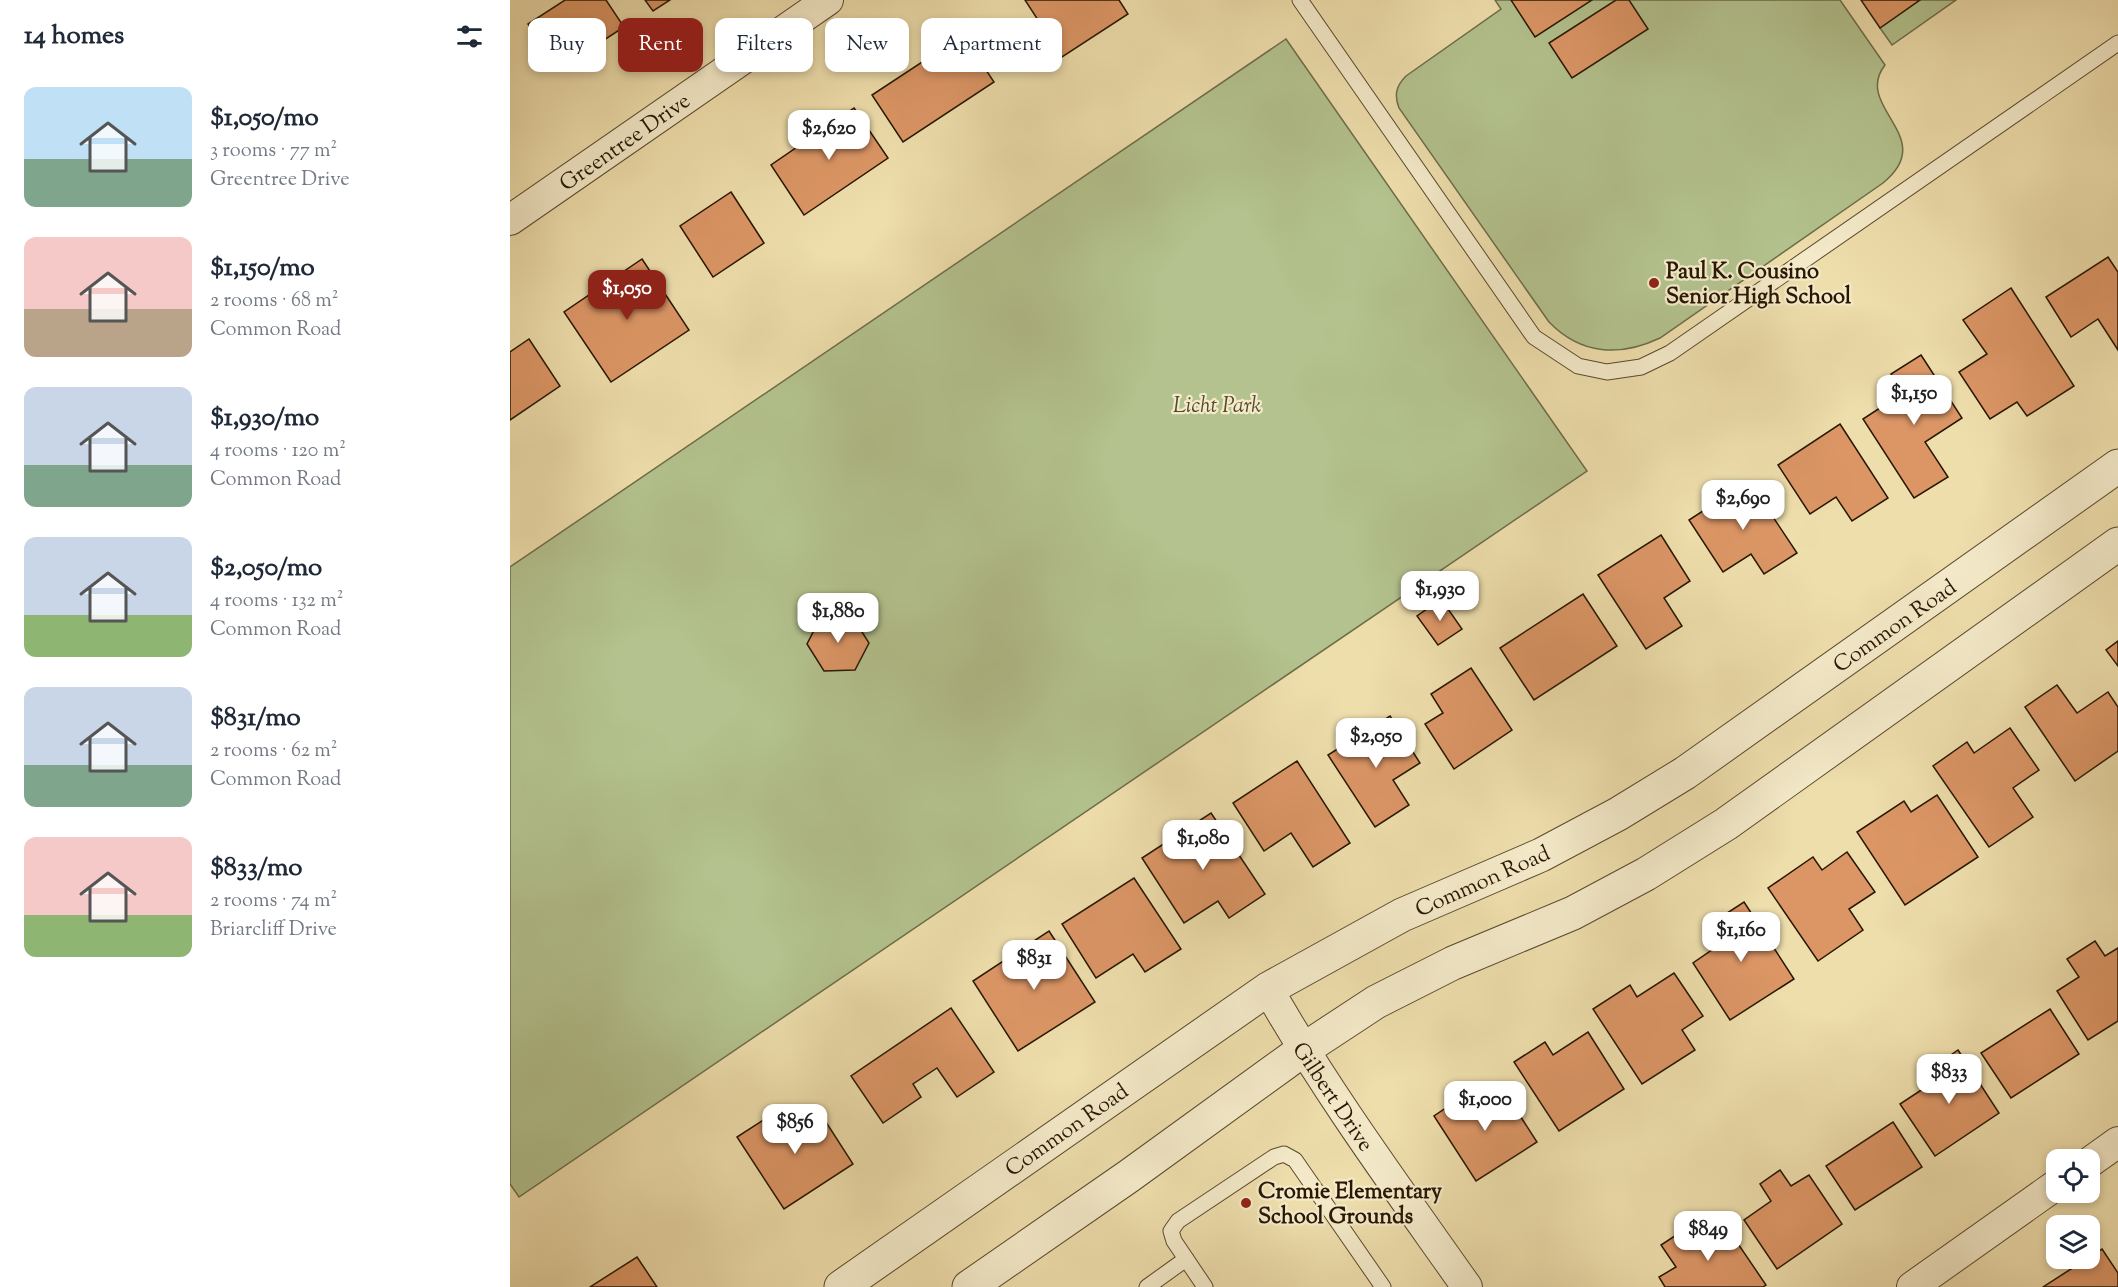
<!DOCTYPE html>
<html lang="en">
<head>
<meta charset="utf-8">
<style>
	:root { --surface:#fff; --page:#f6f6f7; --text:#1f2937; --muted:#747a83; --accent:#8f2418 }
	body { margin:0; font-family:"Sorts Mill Goudy",serif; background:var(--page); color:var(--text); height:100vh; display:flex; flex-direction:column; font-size:22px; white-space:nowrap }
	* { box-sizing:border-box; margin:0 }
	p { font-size:20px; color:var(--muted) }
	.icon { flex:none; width:33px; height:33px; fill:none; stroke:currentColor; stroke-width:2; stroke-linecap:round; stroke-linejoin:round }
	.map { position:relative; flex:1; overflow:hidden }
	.details { display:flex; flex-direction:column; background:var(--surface); width:510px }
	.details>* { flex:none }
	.top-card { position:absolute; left:18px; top:18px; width:570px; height:54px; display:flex; gap:12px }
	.controls { position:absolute; left:1536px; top:1149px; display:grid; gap:12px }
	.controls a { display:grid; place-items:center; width:54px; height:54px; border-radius:12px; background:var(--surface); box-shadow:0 3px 9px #0003; font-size:30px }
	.price { position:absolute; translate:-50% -51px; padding:0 14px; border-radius:12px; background:#fff; color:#222; font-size:20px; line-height:39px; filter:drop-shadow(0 2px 3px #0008) }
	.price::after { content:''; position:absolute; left:50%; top:36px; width:18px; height:14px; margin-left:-9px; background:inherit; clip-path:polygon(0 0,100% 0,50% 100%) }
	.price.on { background:var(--accent); color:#fff }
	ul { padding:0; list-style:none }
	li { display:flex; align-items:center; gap:18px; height:150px; padding:0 24px }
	li span { display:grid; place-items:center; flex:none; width:168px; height:120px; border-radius:12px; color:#555 }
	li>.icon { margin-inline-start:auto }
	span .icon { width:72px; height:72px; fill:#fffc; stroke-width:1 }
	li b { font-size:26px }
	h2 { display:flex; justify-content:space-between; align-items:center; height:72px; padding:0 24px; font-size:26px }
	.chip { padding:0 21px; border-radius:12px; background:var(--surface); box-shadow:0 3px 9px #0003; font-size:21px; line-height:54px }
	.chip.on { background:var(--accent); color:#fff }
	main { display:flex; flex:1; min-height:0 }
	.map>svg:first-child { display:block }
	.green { fill:#b3c28e; stroke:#6d6c49; stroke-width:1.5 }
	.building { fill:#dc9666; stroke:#271704; stroke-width:1.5 }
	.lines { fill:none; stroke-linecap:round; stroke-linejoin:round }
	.service-casing { stroke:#59492e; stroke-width:17 }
	.minor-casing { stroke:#59492e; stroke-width:32 }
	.tertiary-casing { stroke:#59492e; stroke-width:35 }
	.service { stroke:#f4eac9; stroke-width:15 }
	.minor { stroke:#f4eac9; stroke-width:30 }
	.tertiary { stroke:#f4eac9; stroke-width:33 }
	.poi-dot { fill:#8f2418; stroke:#f4eac9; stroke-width:2 }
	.labels { text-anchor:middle; stroke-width:4.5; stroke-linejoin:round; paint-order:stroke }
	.street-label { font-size:22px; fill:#271704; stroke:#f4eac9 }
	.poi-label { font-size:22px; font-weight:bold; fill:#271704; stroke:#f4eac9; text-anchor:start }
	.park-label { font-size:22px; font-style:italic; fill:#514a2d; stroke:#f4eac9 }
</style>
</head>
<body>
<main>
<section class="details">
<h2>14 homes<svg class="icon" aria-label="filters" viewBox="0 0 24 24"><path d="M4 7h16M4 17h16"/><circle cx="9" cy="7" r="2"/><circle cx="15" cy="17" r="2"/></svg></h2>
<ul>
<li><span style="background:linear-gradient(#bfe0f5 60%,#7fa58c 0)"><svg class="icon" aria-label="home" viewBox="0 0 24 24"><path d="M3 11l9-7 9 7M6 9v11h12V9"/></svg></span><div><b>$1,050/mo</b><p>3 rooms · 77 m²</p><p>Greentree Drive</p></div></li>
<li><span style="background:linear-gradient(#f6c9c9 60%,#b9a48a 0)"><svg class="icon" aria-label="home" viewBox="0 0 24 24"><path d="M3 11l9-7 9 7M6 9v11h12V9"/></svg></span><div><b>$1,150/mo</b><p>2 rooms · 68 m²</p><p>Common Road</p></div></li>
<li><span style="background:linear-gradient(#c9d6e8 65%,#7fa58c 0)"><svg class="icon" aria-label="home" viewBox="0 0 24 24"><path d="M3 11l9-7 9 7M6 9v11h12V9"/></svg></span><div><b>$1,930/mo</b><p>4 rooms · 120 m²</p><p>Common Road</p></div></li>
<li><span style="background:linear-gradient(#c9d6e8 65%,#8fb573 0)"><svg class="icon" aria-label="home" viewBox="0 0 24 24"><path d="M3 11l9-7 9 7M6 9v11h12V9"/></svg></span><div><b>$2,050/mo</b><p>4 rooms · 132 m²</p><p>Common Road</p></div></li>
<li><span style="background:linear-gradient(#c9d6e8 65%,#7fa58c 0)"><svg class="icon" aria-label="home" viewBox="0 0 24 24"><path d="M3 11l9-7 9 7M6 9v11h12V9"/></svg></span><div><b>$831/mo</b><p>2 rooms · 62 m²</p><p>Common Road</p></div></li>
<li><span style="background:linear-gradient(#f6c9c9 65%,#8fb573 0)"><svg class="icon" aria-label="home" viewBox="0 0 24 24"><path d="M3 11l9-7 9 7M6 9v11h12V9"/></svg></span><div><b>$833/mo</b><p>2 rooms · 74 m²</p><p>Briarcliff Drive</p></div></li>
</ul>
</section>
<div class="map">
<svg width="1608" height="1287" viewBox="0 0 1608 1287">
	<rect width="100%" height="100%" fill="#eedeac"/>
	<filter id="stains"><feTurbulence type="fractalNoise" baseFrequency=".00333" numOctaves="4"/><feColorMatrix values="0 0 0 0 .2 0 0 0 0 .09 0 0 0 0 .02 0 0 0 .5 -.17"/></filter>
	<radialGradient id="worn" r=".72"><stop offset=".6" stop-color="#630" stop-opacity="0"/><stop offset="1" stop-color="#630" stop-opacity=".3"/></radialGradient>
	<g class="green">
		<path d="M985,0H1330L1375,65C1342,107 1430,137 1373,183L1150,338C1110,357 1071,355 1039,322L889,108C884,95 886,86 896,76L991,9Z"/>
		<polygon points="1410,0 1446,0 1382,45 1370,28"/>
		<polygon points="776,39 1077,471 9,1197 0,1184 0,567"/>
	</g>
	<g class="building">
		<polygon points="55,0 96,0 114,27 48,70 18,24"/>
		<polygon points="135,0 160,0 143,11"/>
		<polygon points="515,0 609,0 618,14 552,57"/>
		<polygon points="1001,0 1082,0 1025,37"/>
		<polygon points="1106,0 1119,0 1138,29 1062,78 1039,43"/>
		<polygon points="1351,0 1410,0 1370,28"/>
		<polygon points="453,35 484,82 393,142 362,95"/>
		<polygon points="344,108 378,158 294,215 261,165"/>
		<polygon points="221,192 254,243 203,277 170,226"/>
		<polygon points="1598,257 1608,272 1608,350 1588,319 1561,337 1536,297"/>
		<polygon points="132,259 179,330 101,382 54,312"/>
		<polygon points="1501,288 1564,386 1517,416 1507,402 1480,419 1449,372 1477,354 1453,320"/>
		<polygon points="19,339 50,386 0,420 0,352"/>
		<polygon points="1411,355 1452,418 1415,442 1438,477 1404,498 1353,419 1393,393 1381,374"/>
		<polygon points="1330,424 1378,498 1342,521 1326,497 1300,514 1268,465"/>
		<polygon points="1239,481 1287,553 1254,574 1241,554 1213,572 1179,520"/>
		<polygon points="1151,535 1180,581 1154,598 1172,626 1136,649 1088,575"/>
		<polygon points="1073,594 1107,646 1024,700 990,648"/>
		<polygon points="931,599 952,629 928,645 907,616"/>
		<polygon points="342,616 359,643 345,670 314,671 297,644 311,617"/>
		<polygon points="1608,641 1608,666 1596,650"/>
		<polygon points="961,668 1002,730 944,769 915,724 933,713 921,694"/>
		<polygon points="1547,685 1567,713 1598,692 1608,707 1608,751 1565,781 1515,707"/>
		<polygon points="880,716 910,763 883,780 899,805 865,827 818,755"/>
		<polygon points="1500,728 1529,770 1503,788 1523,817 1479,847 1423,766 1457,742 1464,753"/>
		<polygon points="787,761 840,843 803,867 781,833 754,851 723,803"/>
		<polygon points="1427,795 1468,857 1395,905 1347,832 1394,801 1401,812"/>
		<polygon points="701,813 755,894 719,918 708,901 674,923 632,858"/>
		<polygon points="1337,852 1365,892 1339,909 1353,930 1308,961 1258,888 1303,857 1312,870"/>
		<polygon points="624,878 671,949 635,972 623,954 586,978 552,924"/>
		<polygon points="1234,902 1284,979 1220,1020 1183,963 1206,947 1194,928"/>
		<polygon points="539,931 585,1002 508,1051 463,981"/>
		<polygon points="1585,941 1595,956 1608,948 1608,1021 1578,1040 1547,991 1569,977 1557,959"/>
		<polygon points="1164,973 1193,1016 1172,1030 1185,1050 1132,1084 1083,1009 1120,985 1127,997"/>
		<polygon points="441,1008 484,1072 447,1097 427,1068 403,1084 411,1097 373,1123 341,1076"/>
		<polygon points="1540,1009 1569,1054 1501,1098 1471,1053"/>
		<polygon points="1078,1032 1114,1089 1049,1131 1004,1062 1035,1042 1043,1055"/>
		<polygon points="1448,1050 1489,1113 1425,1156 1390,1104 1422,1083 1415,1073"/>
		<polygon points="961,1091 971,1106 994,1091 1027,1142 966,1181 924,1116"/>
		<polygon points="305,1105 343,1164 274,1209 227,1137 261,1115 269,1128"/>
		<polygon points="1383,1122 1412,1167 1345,1210 1316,1166"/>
		<polygon points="1270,1170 1281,1186 1299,1175 1332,1224 1267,1269 1234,1220 1261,1201 1250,1184"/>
		<polygon points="1186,1222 1199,1242 1218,1229 1256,1285 1253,1287 1155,1287 1149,1277 1166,1267 1151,1245"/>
		<polygon points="1592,1249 1608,1273 1608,1287 1533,1287"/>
		<polygon points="127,1257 147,1287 80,1287"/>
	</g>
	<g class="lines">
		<defs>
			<g id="service">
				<polyline points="790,0 1024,337 1068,366 1097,372 1131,367 1160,353 1608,43"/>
				<polyline points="637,1287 676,1259"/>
				<polyline points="695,1287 664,1241 661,1231 668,1221 764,1157 774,1154 785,1160 873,1287"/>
			</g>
			<g id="minor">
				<polyline points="0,220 318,0"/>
				<path d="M758,989C817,1093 888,1189 957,1287"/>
				<polyline points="1580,1162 1608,1142"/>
				<polyline points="1402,1287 1546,1185"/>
			</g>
			<g id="tertiary">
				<polyline points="331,1287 758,989 892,915 1031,855 1108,814 1175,773 1608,466"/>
				<polyline points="459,1287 619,1176 793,1050 866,1002 943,963 1063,913 1136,874 1216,824 1608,544"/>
			</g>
		</defs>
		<use href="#service" class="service-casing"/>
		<use href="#minor" class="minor-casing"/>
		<use href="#tertiary" class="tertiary-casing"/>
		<use href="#service" class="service"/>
		<use href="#minor" class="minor"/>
		<use href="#tertiary" class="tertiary"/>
	</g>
	<g class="poi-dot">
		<circle cx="1144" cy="283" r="6"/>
		<circle cx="736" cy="1203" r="6"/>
	</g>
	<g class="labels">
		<g class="street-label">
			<text transform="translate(114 141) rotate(-35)" y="8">Greentree Drive</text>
			<text transform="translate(1384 625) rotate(-35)" y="8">Common Road</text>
			<text transform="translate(972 880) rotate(-24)" y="8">Common Road</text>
			<text transform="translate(824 1096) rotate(56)" y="8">Gilbert Drive</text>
			<text transform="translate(556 1129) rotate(-35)" y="8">Common Road</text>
		</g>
		<g class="poi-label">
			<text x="1156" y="278">Paul K. Cousino<tspan x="1156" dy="25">Senior High School</tspan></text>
			<text x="748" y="1198">Cromie Elementary<tspan x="748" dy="25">School Grounds</tspan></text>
		</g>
		<g class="park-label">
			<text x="707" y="412">Licht Park</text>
		</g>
	</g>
	<rect width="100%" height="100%" filter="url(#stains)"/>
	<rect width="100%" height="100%" fill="url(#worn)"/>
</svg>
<div class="controls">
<a><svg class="icon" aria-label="locate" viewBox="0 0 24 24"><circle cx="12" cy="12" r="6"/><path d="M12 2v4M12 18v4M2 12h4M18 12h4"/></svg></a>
<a><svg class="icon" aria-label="layers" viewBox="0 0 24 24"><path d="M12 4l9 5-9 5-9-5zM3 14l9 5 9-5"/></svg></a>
</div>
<b class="price" style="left:319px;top:161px">$2,620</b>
<b class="price on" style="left:117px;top:321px">$1,050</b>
<b class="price" style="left:1404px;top:426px">$1,150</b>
<b class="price" style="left:1233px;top:531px">$2,690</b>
<b class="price" style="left:930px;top:622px">$1,930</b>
<b class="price" style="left:328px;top:644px">$1,880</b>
<b class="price" style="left:866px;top:769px">$2,050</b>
<b class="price" style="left:693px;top:871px">$1,080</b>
<b class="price" style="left:1231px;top:963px">$1,160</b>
<b class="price" style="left:524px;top:991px">$831</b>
<b class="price" style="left:1439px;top:1105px">$833</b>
<b class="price" style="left:975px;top:1132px">$1,000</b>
<b class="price" style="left:285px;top:1155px">$856</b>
<b class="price" style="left:1198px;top:1262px">$849</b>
<div class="top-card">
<a class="chip">Buy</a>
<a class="chip on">Rent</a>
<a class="chip">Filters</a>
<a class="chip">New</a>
<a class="chip">Apartment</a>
</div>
</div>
</main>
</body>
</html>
